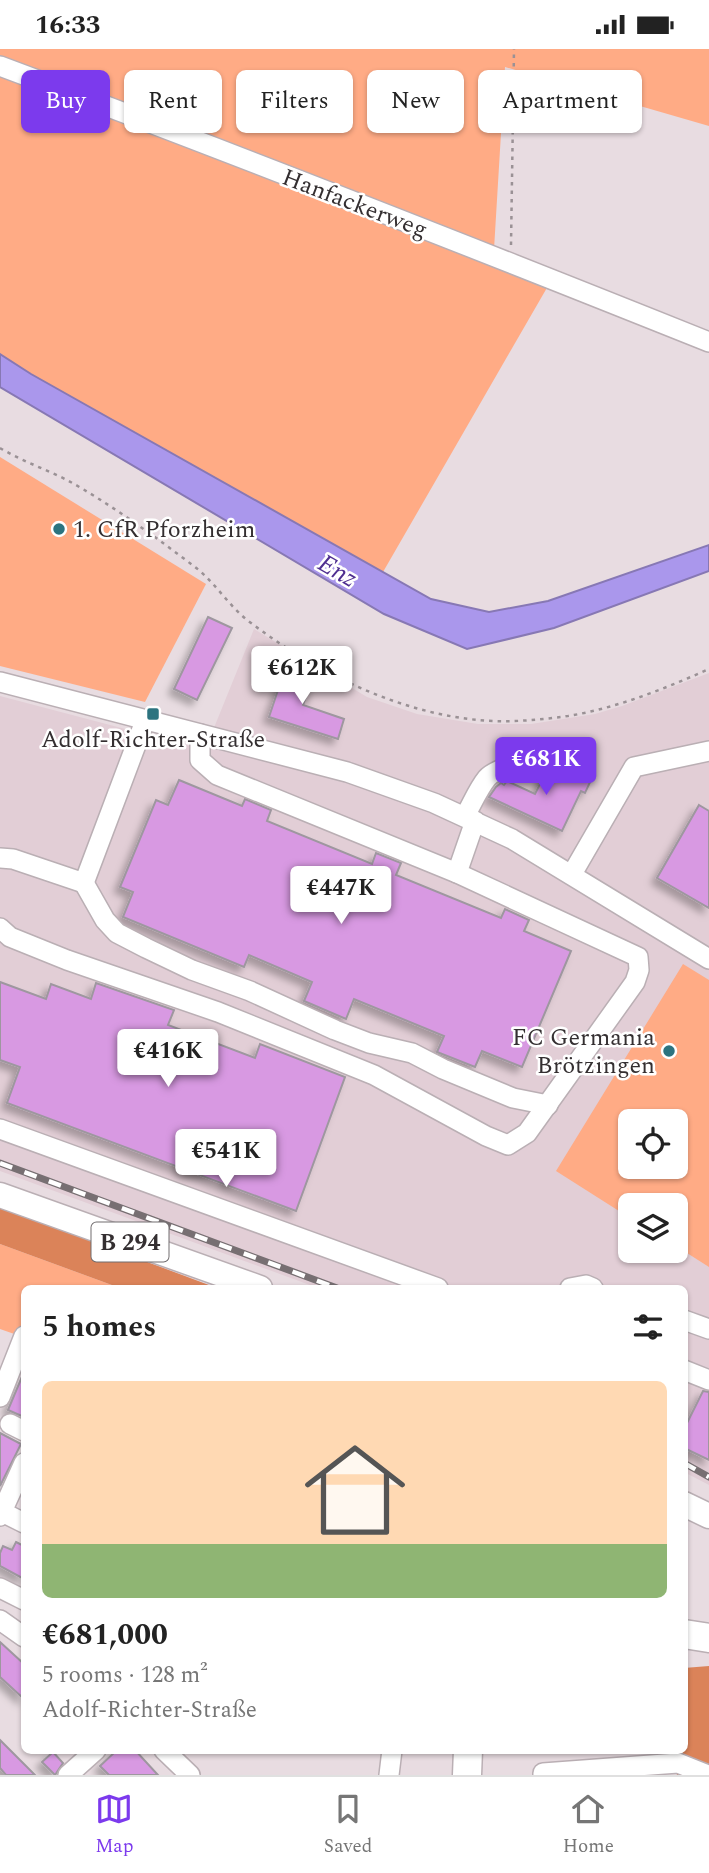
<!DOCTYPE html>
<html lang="en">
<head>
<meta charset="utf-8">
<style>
	:root { --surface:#fff; --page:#f2f2f2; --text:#222; --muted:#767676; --line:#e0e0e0; --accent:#7c3aed }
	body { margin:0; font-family:Spectral,serif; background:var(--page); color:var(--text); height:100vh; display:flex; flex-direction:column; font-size:26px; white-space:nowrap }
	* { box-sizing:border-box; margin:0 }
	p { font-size:23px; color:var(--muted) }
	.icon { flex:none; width:38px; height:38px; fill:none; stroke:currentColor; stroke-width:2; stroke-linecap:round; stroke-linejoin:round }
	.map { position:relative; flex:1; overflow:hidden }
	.details { position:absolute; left:21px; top:1236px; width:667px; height:469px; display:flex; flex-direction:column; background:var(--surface); border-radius:10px; box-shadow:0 2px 5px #0004 }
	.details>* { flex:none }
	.guide { position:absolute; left:21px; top:21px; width:668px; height:63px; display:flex; gap:14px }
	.fabs { position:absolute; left:618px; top:1060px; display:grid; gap:14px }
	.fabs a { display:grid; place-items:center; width:70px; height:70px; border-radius:10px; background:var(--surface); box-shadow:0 2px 5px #0004; font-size:35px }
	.price { position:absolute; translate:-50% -60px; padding:0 16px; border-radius:7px; background:#fff; color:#222; font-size:23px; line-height:46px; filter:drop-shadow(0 2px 4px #0008) }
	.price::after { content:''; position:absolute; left:50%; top:42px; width:21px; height:16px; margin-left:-10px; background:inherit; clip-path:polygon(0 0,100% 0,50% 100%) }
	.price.active { background:var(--accent); color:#fff }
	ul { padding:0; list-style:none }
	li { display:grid; align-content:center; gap:14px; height:371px; padding:0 21px }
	li span { display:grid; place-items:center; height:217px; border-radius:10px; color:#555 }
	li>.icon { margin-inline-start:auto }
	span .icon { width:126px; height:126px; fill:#fffc; stroke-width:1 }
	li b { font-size:30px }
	h2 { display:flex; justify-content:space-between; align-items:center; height:84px; padding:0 21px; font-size:30px }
	.tag { padding:0 24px; border-radius:10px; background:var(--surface); box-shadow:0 2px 5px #0004; font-size:24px; line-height:63px }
	.tag.active { background:var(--accent); color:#fff }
	.status { display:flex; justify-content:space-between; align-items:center; height:49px; padding:0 35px; background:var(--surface); direction:ltr }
	.status svg { height:19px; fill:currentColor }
	.tabs { display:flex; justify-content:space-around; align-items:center; height:98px; border-top:2px solid var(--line); background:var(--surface); font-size:19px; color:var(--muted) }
	.tabs a { display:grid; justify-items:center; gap:4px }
	.tabs .active { color:var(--accent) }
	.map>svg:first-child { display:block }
	.built { fill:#e2ced6; fill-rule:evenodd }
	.green { fill:#ffab85; fill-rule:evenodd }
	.forest { fill:#db8359 }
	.water { fill:#aa97ec; stroke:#8778b4; stroke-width:2 }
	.building { fill:#d899e2; stroke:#9e979f; stroke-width:2; filter:url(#shadow) }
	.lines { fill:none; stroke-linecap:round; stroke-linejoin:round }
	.minor-casing { stroke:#baafb4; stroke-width:22 }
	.major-casing { stroke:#baafb4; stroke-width:27 }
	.highway-casing { stroke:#baafb4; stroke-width:31 }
	.path { stroke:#9a9195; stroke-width:2.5; stroke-dasharray:3.5 5; stroke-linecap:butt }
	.minor { stroke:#fff; stroke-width:19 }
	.major { stroke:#fff; stroke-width:24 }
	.highway { stroke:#fff; stroke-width:28 }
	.rail-casing { stroke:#776f72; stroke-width:7 }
	.rail { stroke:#fff; stroke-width:4.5; stroke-dasharray:13; stroke-linecap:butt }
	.poi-dot { fill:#2c737f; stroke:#fff; stroke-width:2.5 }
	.labels { text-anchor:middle; stroke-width:5; stroke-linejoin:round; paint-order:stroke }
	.shield { fill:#fff; stroke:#716d6f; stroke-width:2 }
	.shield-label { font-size:23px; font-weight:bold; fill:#342f31 }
	.street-label { font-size:24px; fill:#342f31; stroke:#fff }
	.poi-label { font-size:24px; fill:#342f31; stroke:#fff; text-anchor:start }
	.water-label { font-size:26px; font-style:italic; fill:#4f2f90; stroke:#fff }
</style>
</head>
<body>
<div class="status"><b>16:33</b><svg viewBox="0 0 49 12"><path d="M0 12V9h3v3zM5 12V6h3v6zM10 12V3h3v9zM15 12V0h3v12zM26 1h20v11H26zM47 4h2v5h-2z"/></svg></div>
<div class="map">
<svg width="709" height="1726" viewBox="0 0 709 1726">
	<defs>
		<filter id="shadow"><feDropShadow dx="-5.5" dy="5.5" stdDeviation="3.5" flood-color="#0004"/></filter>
	</defs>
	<rect width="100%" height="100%" fill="#e8dce1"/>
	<path class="built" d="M254,580L367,648L417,665L478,675H531L595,665L622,657L709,624V1436L684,1423V1239H318L0,1122V647L205,701ZM630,1073H676V1118H630ZM630,1157H676V1202H630Z"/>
	<g class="green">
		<polygon points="0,0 709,0 709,77 505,18 493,217 548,237 383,523 31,325 0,305"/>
		<polygon points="0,408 206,535 145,653 0,617"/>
		<path d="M683,915L709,931V1218L676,1197V1157H630V1169L556,1122ZM630,1073H676V1118H630Z"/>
		<polygon points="0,1195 120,1239 24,1239 24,1299 20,1287 0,1280"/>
	</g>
	<g class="forest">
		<polygon points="0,1158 217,1239 120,1239 0,1195"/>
		<polygon points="709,1617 709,1726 677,1726 672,1701 684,1701 684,1619"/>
	</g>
	<polygon class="water" points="0,305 31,325 431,550 489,563 548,552 709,496 709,522 554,579 467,600 384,565 0,338"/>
	<g class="building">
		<polygon points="208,568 232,579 197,651 174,640"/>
		<polygon points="286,617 314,626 303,656 344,670 338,690 269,668"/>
		<polygon points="567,718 592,729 585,744 581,742 562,782 489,748 496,738 501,734 504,736 507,732 535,745 545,725 551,728 555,721"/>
		<polygon points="179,731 242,757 245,750 271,761 267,772 372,815 376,804 401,814 396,826 501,869 505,860 529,871 524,882 571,902 522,1018 482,1002 475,1018 437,1003 444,987 354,950 346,970 304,952 312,933 249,906 244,918 123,868 133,843 120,838 156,751 168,756"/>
		<polygon points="699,756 709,762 709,859 657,829"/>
		<polygon points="0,933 46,950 51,935 91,950 96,934 174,961 168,976 255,1009 260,995 345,1028 296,1162 7,1054 20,1018 0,1011"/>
		<polygon points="24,1323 24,1368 8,1361"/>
		<polygon points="703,1342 709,1343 709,1411 684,1399 684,1380"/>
		<polygon points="0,1384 21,1395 0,1437"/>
		<polygon points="16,1493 24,1497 24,1530 0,1517 0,1504 3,1497 12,1501"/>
		<polygon points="0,1593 24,1615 24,1650 0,1628"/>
		<polygon points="0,1691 35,1726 6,1726 0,1719"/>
		<polygon points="117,1701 135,1701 158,1726 109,1726 100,1717"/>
		<polygon points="53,1703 63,1714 55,1726 42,1713"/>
	</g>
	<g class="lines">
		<defs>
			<g id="minor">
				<path d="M0,17C238,106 474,199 709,293"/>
				<polyline points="0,633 347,723 434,754 512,790 709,910"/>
				<polyline points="200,685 200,711 217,726 457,824"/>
				<path d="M465,767C472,755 478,740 487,729C498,716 559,704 577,705"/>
				<polyline points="0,809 13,810 84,834 145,672"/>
				<polyline points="572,825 634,718 709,702"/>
				<polyline points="84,834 105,871 117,884 146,899 192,921 250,942 335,981 369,994 412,1004 443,1020 513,1049 548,1056"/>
				<polyline points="0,879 10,888 67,911 218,963 374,1026 486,1087 508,1096 527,1084 635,933 639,921 638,908 457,824 475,772"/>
				<polyline points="0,1080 438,1239"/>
				<polyline points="570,1239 586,1236 593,1239"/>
				<polyline points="684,1271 709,1280"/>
				<polyline points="684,1321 709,1331"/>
				<polyline points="0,1348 24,1287"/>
				<polyline points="10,1375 24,1382"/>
				<polyline points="2,1463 24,1474"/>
				<polyline points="0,1467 24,1414"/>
				<polyline points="0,1539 24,1551"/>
				<polyline points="0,1571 24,1588"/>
				<polyline points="164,1701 190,1726"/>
				<polyline points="68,1726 96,1701"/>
				<polyline points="389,1726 392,1701"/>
				<polyline points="543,1726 543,1724 678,1714 708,1726"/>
			</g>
			<g id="major">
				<polyline points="0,1146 260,1239"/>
				<polyline points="684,1455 709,1467"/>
			</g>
			<g id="highway">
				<polyline points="684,1585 709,1589"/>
				<polyline points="467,1726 468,1701"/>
			</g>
		</defs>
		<use href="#minor" class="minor-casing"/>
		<use href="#major" class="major-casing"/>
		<use href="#highway" class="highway-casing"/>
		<g class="path">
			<polyline points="511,196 514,0"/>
			<path d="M0,399C22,412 45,420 67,431C109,454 157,489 195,518C216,534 229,558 251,574C316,623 396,663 478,671C507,674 539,671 568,667C617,659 664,640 709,620"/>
		</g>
		<use href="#minor" class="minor"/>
		<use href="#major" class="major"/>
		<use href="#highway" class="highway"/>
		<defs>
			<g id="rail">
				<polyline points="0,1114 337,1239"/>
				<polyline points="684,1414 709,1428"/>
			</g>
		</defs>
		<use href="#rail" class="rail-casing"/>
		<use href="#rail" class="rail"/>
	</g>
	<g class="poi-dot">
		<circle cx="59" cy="480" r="7"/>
		<rect x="146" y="658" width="14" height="14" rx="3.5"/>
		<circle cx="669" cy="1002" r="7"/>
	</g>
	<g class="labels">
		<rect class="shield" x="91.5" y="1173.5" width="77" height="39" rx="5"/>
		<g class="shield-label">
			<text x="130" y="1201">B 294</text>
		</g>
		<g class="street-label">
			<text transform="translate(355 154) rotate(21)" y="8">Hanfackerweg</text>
		</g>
		<g class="poi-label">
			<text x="73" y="488">1. CfR Pforzheim</text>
			<text x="153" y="698" text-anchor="middle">Adolf-Richter-Straße</text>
			<text x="655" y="996" text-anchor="end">FC Germania<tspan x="655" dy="28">Brötzingen</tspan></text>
		</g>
		<g class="water-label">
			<text transform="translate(338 521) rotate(30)" y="9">Enz</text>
		</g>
	</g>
</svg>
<div class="fabs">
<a><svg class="icon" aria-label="locate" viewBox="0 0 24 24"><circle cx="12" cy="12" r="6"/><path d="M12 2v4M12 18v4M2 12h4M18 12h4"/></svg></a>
<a><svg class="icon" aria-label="layers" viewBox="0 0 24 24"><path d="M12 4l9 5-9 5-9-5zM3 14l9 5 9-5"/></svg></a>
</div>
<b class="price" style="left:302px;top:657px">€612K</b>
<b class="price active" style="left:546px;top:748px">€681K</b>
<b class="price" style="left:341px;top:877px">€447K</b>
<b class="price" style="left:168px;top:1040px">€416K</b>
<b class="price" style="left:226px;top:1140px">€541K</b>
<div class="guide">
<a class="tag active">Buy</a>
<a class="tag">Rent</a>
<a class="tag">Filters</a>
<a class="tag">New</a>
<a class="tag">Apartment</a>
</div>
<section class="details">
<h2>5 homes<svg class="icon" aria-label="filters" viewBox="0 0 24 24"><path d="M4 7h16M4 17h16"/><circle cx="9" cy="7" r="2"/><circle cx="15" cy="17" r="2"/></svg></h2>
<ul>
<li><span style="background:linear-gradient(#ffd9b3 75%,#8fb573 0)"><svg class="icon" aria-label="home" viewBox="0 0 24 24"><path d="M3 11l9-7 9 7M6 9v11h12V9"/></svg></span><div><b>€681,000</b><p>5 rooms · 128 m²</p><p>Adolf-Richter-Straße</p></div></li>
</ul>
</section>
</div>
<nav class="tabs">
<a class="active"><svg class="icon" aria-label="map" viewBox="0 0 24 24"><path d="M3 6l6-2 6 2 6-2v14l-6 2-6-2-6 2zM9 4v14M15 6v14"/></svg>Map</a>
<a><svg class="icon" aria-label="saved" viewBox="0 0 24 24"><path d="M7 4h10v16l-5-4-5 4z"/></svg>Saved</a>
<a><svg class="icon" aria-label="home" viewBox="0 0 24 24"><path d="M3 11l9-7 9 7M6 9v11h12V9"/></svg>Home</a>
</nav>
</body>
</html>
